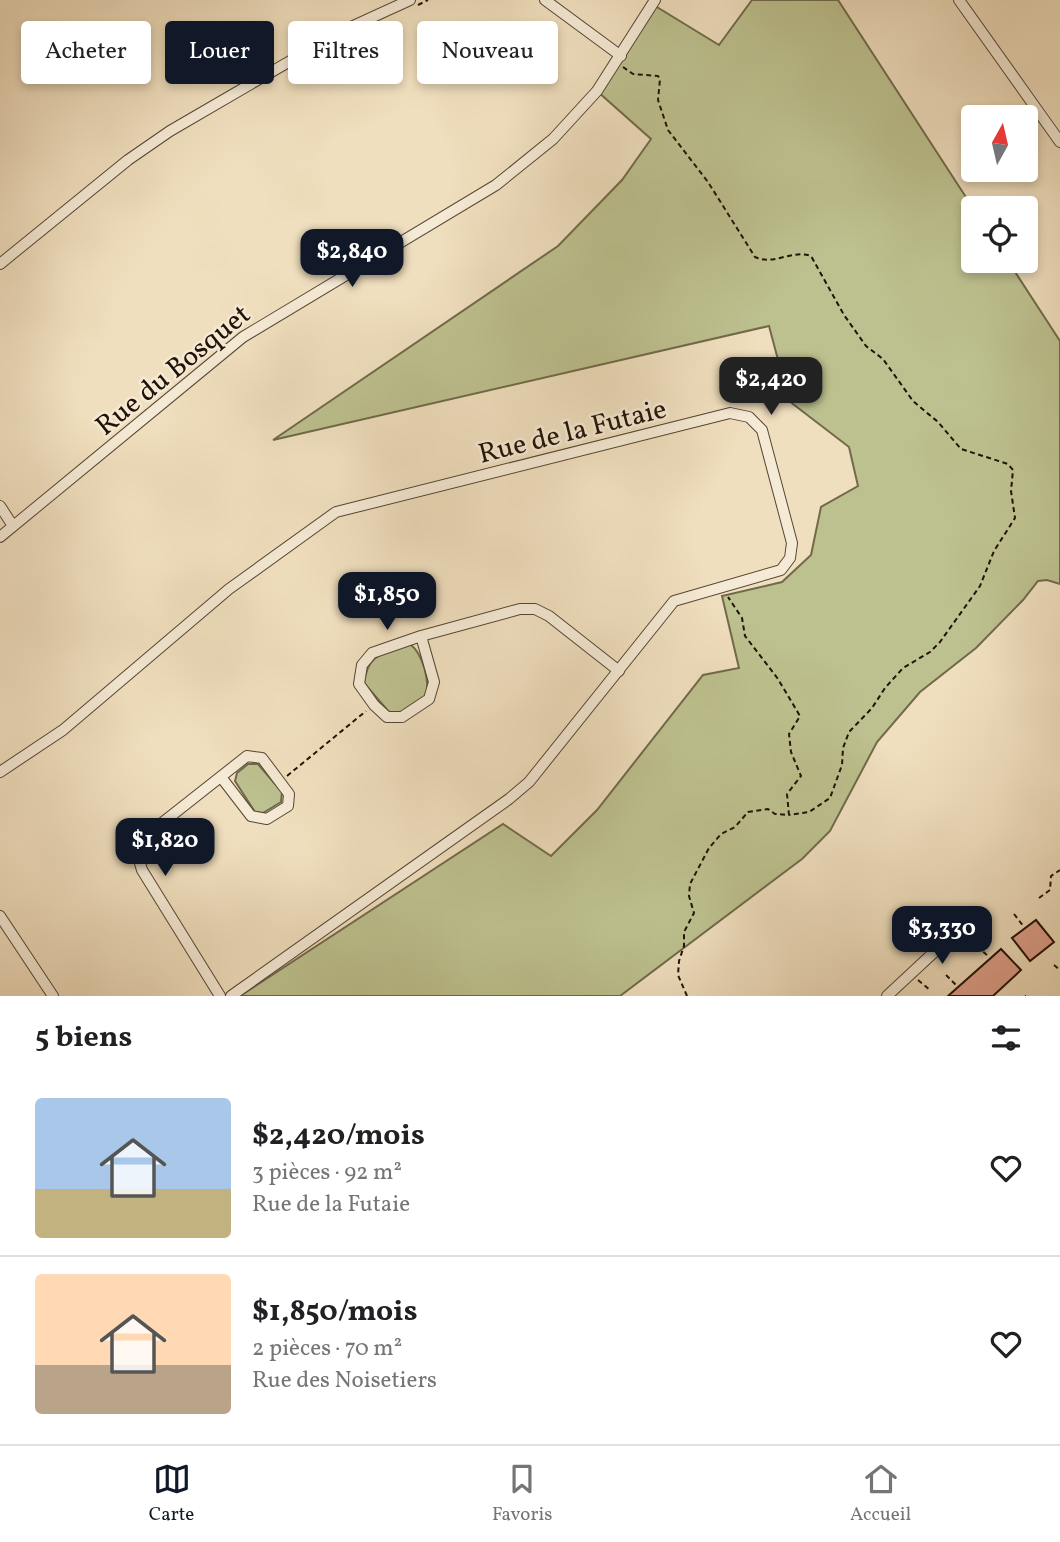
<!DOCTYPE html>
<html lang="fr">
<head>
<meta charset="utf-8">
<style>
	:root { --surface:#fff; --page:#f2f2f2; --text:#202124; --muted:#757577; --line:#e0e0e0; --accent:#111827 }
	body { margin:0; font-family:Vollkorn,serif; background:var(--page); color:var(--text); height:100vh; display:flex; flex-direction:column; font-size:26px; white-space:nowrap }
	* { box-sizing:border-box; margin:0 }
	p { font-size:23px; color:var(--muted) }
	.icon { flex:none; width:38px; height:38px; fill:none; stroke:currentColor; stroke-width:2; stroke-linecap:round; stroke-linejoin:round }
	.map { position:relative; height:996px; overflow:hidden }
	.details { display:flex; flex-direction:column; background:var(--surface); flex:1 }
	.details>* { flex:none }
	.banner { position:absolute; left:21px; top:21px; width:700px; height:63px; display:flex; gap:14px }
	.needle { width:46px; rotate:8deg }
	.buttons { position:absolute; left:961px; top:105px; display:grid; gap:14px }
	.buttons a { display:grid; place-items:center; width:77px; height:77px; border-radius:7px; background:var(--surface); box-shadow:0 4px 10px #0003; font-size:35px }
	.price { position:absolute; translate:-50% -60px; padding:0 16px; border-radius:14px; background:var(--accent); color:#fff; font-size:23px; line-height:46px; filter:drop-shadow(0 2px 4px #0008) }
	.price::after { content:''; position:absolute; left:50%; top:42px; width:21px; height:16px; margin-left:-10px; background:inherit; clip-path:polygon(0 0,100% 0,50% 100%) }
	.price.active { background:#222; color:#fff }
	ul { padding:0; list-style:none }
	li { display:flex; align-items:center; gap:21px; height:175px; padding:0 35px }
	li+li { border-top:2px solid var(--line) }
	li span { display:grid; place-items:center; flex:none; width:196px; height:140px; border-radius:7px; color:#555 }
	li>.icon { margin-inline-start:auto }
	span .icon { width:84px; height:84px; fill:#fffc; stroke-width:1 }
	li b { font-size:30px }
	h2 { display:flex; justify-content:space-between; align-items:center; height:84px; padding:0 35px; font-size:30px }
	.chip { padding:0 24px; border-radius:7px; background:var(--surface); box-shadow:0 4px 10px #0003; font-size:24px; line-height:63px }
	.chip.active { background:var(--accent); color:#fff }
	.dock { display:flex; justify-content:space-around; align-items:center; height:98px; border-top:2px solid var(--line); background:var(--surface); font-size:19px; color:var(--muted) }
	.dock a { display:grid; justify-items:center; gap:4px }
	.dock .active { color:var(--accent) }
	.map>svg:first-child { display:block }
	.green { fill:#bdc18f; stroke:#706a4a; stroke-width:2 }
	.building { fill:#dfa18c; stroke:#221206; stroke-width:2 }
	.lines { fill:none; stroke-linecap:round; stroke-linejoin:round }
	.street-casing { stroke:#564534; stroke-width:12 }
	.path { stroke:#221206; stroke-width:2; stroke-dasharray:5 3.5; stroke-linecap:butt }
	.street { stroke:#f5ead5; stroke-width:10 }
	.labels { text-anchor:middle; stroke-width:5; stroke-linejoin:round; paint-order:stroke }
	.street-label { font-size:28px; fill:#221206; stroke:#f5ead5 }
</style>
</head>
<body>
<div class="map">
<svg width="1060" height="996" viewBox="0 0 1060 996">
	<rect width="100%" height="100%" fill="#f0dfbe"/>
	<filter id="stains"><feTurbulence type="fractalNoise" baseFrequency=".00286" numOctaves="4"/><feColorMatrix values="0 0 0 0 .2 0 0 0 0 .09 0 0 0 0 .02 0 0 0 .5 -.17"/></filter>
	<radialGradient id="worn" r=".72"><stop offset=".6" stop-color="#630" stop-opacity="0"/><stop offset="1" stop-color="#630" stop-opacity=".3"/></radialGradient>
	<g class="green">
		<polygon points="752,0 838,0 973,208 973,261 1008,261 1060,341 1060,584 1047,580 1038,581 1023,600 976,648 920,692 877,742 830,831 802,859 620,996 240,996 503,824 551,856 597,810 703,675 739,668 722,596 782,582 811,555 821,507 858,486 849,447 789,401 769,326 273,440 558,246 622,180 651,139 597,91 652,4 719,45"/>
		<path d="M410,644C423,654 430,681 426,697L402,712H389L364,683C368,652 384,654 410,644Z"/>
		<polygon points="248,764 258,764 282,792 281,802 263,813 255,812 235,781 237,773"/>
	</g>
	<g class="building">
		<polygon points="1036,920 1054,942 1030,961 1012,938"/>
		<polygon points="1001,949 1021,970 993,996 948,996"/>
	</g>
	<g class="lines">
		<defs>
			<g id="street">
				<polyline points="545,0 621,56"/>
				<polyline points="959,0 1060,142"/>
				<polyline points="0,264 128,160 170,131 340,32 410,0"/>
				<polyline points="0,506 13,526"/>
				<polyline points="0,537 243,337 496,185 553,139 597,91 655,0"/>
				<polyline points="421,636 434,682 429,699 402,717 387,717 374,705 359,684 362,665 372,653 421,636 520,609 535,609 549,616 619,671"/>
				<polyline points="0,772 63,730 229,589 336,512 730,413 749,417 762,430 792,543 790,558 781,570 674,601 529,782 509,799 231,996"/>
				<polyline points="0,916 53,996"/>
				<polyline points="220,996 142,870 137,853 143,838 247,756 262,758 289,794 288,806 267,819 251,816 221,777"/>
				<polyline points="887,996 945,942 947,929 943,923"/>
			</g>
		</defs>
		<use href="#street" class="street-casing"/>
		<g class="path">
			<polyline points="418,5 428,0"/>
			<path d="M623,67L633,74L658,76L660,79L658,100L668,130L708,182L755,257C774,266 792,249 811,256L844,315L866,346L883,359L913,401L938,422L961,449L1008,464L1013,470L1011,491L1015,518L994,551L980,586L940,642L930,652L903,668L885,688L872,708L849,732L843,748L842,765L830,798L809,812L789,815"/>
			<polyline points="287,776 366,711"/>
			<polyline points="1039,898 1050,890 1051,876 1060,870"/>
			<polyline points="1014,914 1024,927"/>
			<polyline points="977,946 989,957"/>
			<polyline points="1054,965 1060,970"/>
			<polyline points="946,975 958,987"/>
			<polyline points="918,980 930,990"/>
			<polyline points="687,996 678,975 679,961 684,946 684,932 694,913 689,896 690,884 709,848 721,834 735,827 748,812 768,809 775,814 789,815 787,794 801,776 791,752 789,734 800,716 778,679 745,636 742,618 728,597"/>
			<polyline points="1025,996 1026,996"/>
		</g>
		<use href="#street" class="street"/>
	</g>
	<g class="labels">
		<g class="street-label">
			<text transform="translate(172 369) rotate(-39)" y="10">Rue du Bosquet</text>
			<text transform="translate(572 430) rotate(-14)" y="10">Rue de la Futaie</text>
		</g>
	</g>
	<rect width="100%" height="100%" filter="url(#stains)"/>
	<rect width="100%" height="100%" fill="url(#worn)"/>
</svg>
<div class="buttons">
<a><svg class="needle" viewBox="-14 -14 28 28"><path d="M0-13l5 13h-10z" fill="#e53935"/><path d="M0 13l5-13h-10z" fill="#757577"/></svg></a>
<a><svg class="icon" aria-label="locate" viewBox="0 0 24 24"><circle cx="12" cy="12" r="6"/><path d="M12 2v4M12 18v4M2 12h4M18 12h4"/></svg></a>
</div>
<b class="price" style="left:352px;top:289px">$2,840</b>
<b class="price active" style="left:771px;top:417px">$2,420</b>
<b class="price" style="left:387px;top:632px">$1,850</b>
<b class="price" style="left:165px;top:878px">$1,820</b>
<b class="price" style="left:942px;top:966px">$3,330</b>
<div class="banner">
<a class="chip">Acheter</a>
<a class="chip active">Louer</a>
<a class="chip">Filtres</a>
<a class="chip">Nouveau</a>
</div>
</div>
<section class="details">
<h2>5 biens<svg class="icon" aria-label="filters" viewBox="0 0 24 24"><path d="M4 7h16M4 17h16"/><circle cx="9" cy="7" r="2"/><circle cx="15" cy="17" r="2"/></svg></h2>
<ul>
<li><span style="background:linear-gradient(#a9c7e8 65%,#c2b280 0)"><svg class="icon" aria-label="home" viewBox="0 0 24 24"><path d="M3 11l9-7 9 7M6 9v11h12V9"/></svg></span><div><b>$2,420/mois</b><p>3 pièces · 92 m²</p><p>Rue de la Futaie</p></div><svg class="icon" aria-label="heart" viewBox="0 0 24 24"><path d="M12 20l-8-8c-3-5 5-10 8-4 3-6 11-1 8 4z"/></svg></li>
<li><span style="background:linear-gradient(#ffd9b3 65%,#b9a48a 0)"><svg class="icon" aria-label="home" viewBox="0 0 24 24"><path d="M3 11l9-7 9 7M6 9v11h12V9"/></svg></span><div><b>$1,850/mois</b><p>2 pièces · 70 m²</p><p>Rue des Noisetiers</p></div><svg class="icon" aria-label="heart" viewBox="0 0 24 24"><path d="M12 20l-8-8c-3-5 5-10 8-4 3-6 11-1 8 4z"/></svg></li>
</ul>
</section>
<nav class="dock">
<a class="active"><svg class="icon" aria-label="map" viewBox="0 0 24 24"><path d="M3 6l6-2 6 2 6-2v14l-6 2-6-2-6 2zM9 4v14M15 6v14"/></svg>Carte</a>
<a><svg class="icon" aria-label="saved" viewBox="0 0 24 24"><path d="M7 4h10v16l-5-4-5 4z"/></svg>Favoris</a>
<a><svg class="icon" aria-label="home" viewBox="0 0 24 24"><path d="M3 11l9-7 9 7M6 9v11h12V9"/></svg>Accueil</a>
</nav>
</body>
</html>
